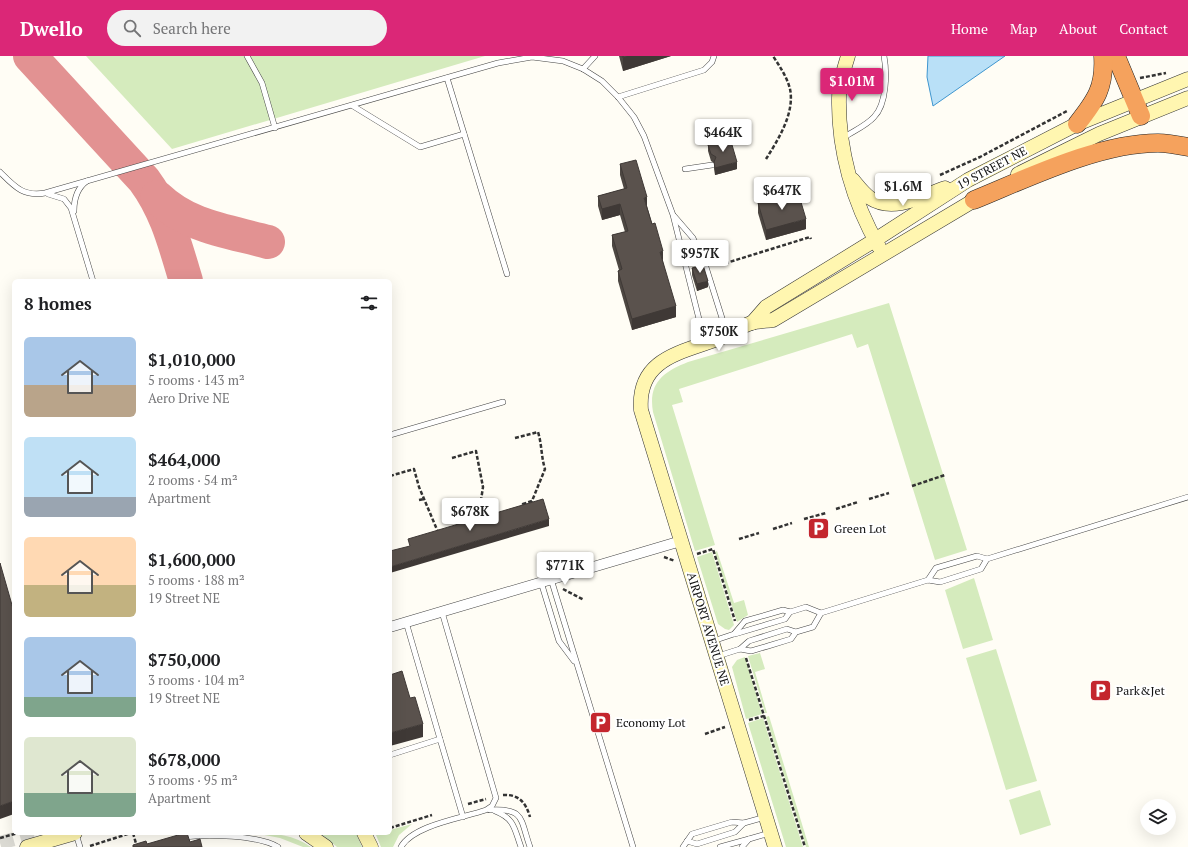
<!DOCTYPE html>
<html lang="en">
<head>
<meta charset="utf-8">
<style>
	:root { --surface:#fff; --page:#f2f2f2; --text:#202124; --muted:#757577; --accent:#db2777 }
	body { margin:0; font-family:"PT Serif",serif; background:var(--page); color:var(--text); height:100vh; display:flex; flex-direction:column; font-size:15px; white-space:nowrap }
	* { box-sizing:border-box; margin:0 }
	p { font-size:13px; color:var(--muted) }
	.icon { flex:none; width:22px; height:22px; fill:none; stroke:currentColor; stroke-width:2; stroke-linecap:round; stroke-linejoin:round }
	.map { position:relative; flex:1; overflow:hidden }
	.details { position:absolute; left:12px; top:223px; width:380px; height:556px; display:flex; flex-direction:column; background:var(--surface); border-radius:6px; box-shadow:0 4px 16px #0002 }
	.details>* { flex:none }
	.fabs { position:absolute; left:1140px; top:743px; display:grid; gap:8px }
	.fabs a { display:grid; place-items:center; width:36px; height:36px; border-radius:50%; background:var(--surface); box-shadow:0 4px 16px #0002; font-size:20px }
	.price { position:absolute; translate:-50% -34px; padding:0 9px; border-radius:4px; background:#fff; color:#222; font-size:13px; line-height:26px; filter:drop-shadow(0 1px 2px #0008) }
	.price::after { content:''; position:absolute; left:50%; top:24px; width:12px; height:9px; margin-left:-6px; background:inherit; clip-path:polygon(0 0,100% 0,50% 100%) }
	.price.current { background:var(--accent); color:#fff }
	ul { padding:0; list-style:none }
	li { display:flex; align-items:center; gap:12px; height:100px; padding:0 12px }
	li span { display:grid; place-items:center; flex:none; width:112px; height:80px; border-radius:6px; color:#555 }
	li>.icon { margin-inline-start:auto }
	span .icon { width:48px; height:48px; fill:#fffc; stroke-width:1 }
	li b { font-size:17px }
	h2 { display:flex; justify-content:space-between; align-items:center; height:48px; padding:0 12px; font-size:17px }
	header { display:flex; align-items:center; gap:24px; box-sizing:border-box; height:56px; padding:0 20px; background:var(--accent); color:#fff }
	header strong { font-size:19px }
	nav { display:flex; gap:22px; margin-inline-start:auto; font-size:14px }
	.search { width:280px; height:36px; background:var(--page); display:flex; align-items:center; gap:10px; box-sizing:border-box; padding:0 14px; border-radius:22px; color:var(--muted); font-size:15px }
	.map>svg:first-child { display:block }
	.green { fill:#d5ebbd }
	.water { fill:#b9e0f7; stroke:#3f96cf }
	.lines { fill:none; stroke-linecap:round; stroke-linejoin:round }
	.taxiway { stroke:#e29292; stroke-width:34 }
	.secondary-tunnel { stroke:#dbdad3; stroke-width:14; stroke-dasharray:14 7; stroke-linecap:butt }
	.lane-casing { stroke:#444; stroke-width:6 }
	.street-casing { stroke:#444; stroke-width:11 }
	.secondary-casing { stroke:#333; stroke-width:15 }
	.highway-casing { stroke:#222; stroke-width:19 }
	.path { stroke:#333; stroke-width:2.5; stroke-dasharray:4 2; stroke-linecap:butt }
	.lane { stroke:#fff; stroke-width:5 }
	.street { stroke:#fff; stroke-width:10 }
	.secondary { stroke:#fff6b0; stroke-width:14 }
	.highway { stroke:#f5a25d; stroke-width:18 }
	.wall { fill:#4d4742 }
	.shaded-wall { fill:#3f3936 }
	.building { fill:#5a524d; stroke:#3f3936 }
	.labels { text-anchor:middle; stroke-width:4; stroke-linejoin:round; paint-order:stroke }
	.street-label { font-size:12px; fill:#111; stroke:#fff }
	.poi-label { font-size:12px; fill:#111; stroke:#fff; text-anchor:start }
</style>
</head>
<body>
<header>
<strong>Dwello</strong>
<div class="search"><svg class="icon" aria-label="search" viewBox="0 0 24 24"><circle cx="10" cy="10" r="6"/><path d="M15 15l6 6"/></svg>Search here</div>
<nav><a>Home</a><a>Map</a><a>About</a><a>Contact</a></nav>
</header>
<div class="map">
<svg width="1188" height="791" viewBox="0 0 1188 791">
	<rect width="100%" height="100%" fill="#fffdf5"/>
	<g class="green">
		<polygon points="86,0 485,0 172,93"/>
		<path d="M889,247L967,494L935,504L868,288L857,292L852,278L679,333L683,346L672,349L715,489L695,495L653,356C648,327 663,316 688,306Z"/>
		<polygon points="717,495 734,547 744,544 748,559 737,566 715,496"/>
		<polygon points="712,496 734,569 729,574 725,573 718,568 697,501"/>
		<polygon points="974,522 993,584 963,593 945,534"/>
		<polygon points="996,593 1037,725 1006,734 966,602"/>
		<polygon points="760,597 765,613 755,616 767,657 765,657 748,600"/>
		<polygon points="745,601 762,658 746,663 732,611 737,604"/>
		<polygon points="769,660 809,791 806,791 766,661"/>
		<polygon points="763,662 803,791 786,791 748,667"/>
		<polygon points="1040,734 1051,769 1020,779 1009,744"/>
		<polygon points="412,768 399,779 393,791 381,791 376,779 390,777 390,774"/>
		<path d="M254,777C275,777 294,779 311,791H303L280,782Z"/>
		<polygon points="320,777 356,777 362,791 337,791"/>
	</g>
	<polygon class="water" points="928,0 1005,0 933,50 927,21"/>
	<g class="lines">
		<g class="taxiway">
			<path d="M30,0L144,124C167,155 175,189 186,225"/>
			<path d="M157,141C188,171 228,175 268,186"/>
		</g>
		<polyline class="secondary-tunnel" points="0,787 35,777"/>
		<defs>
			<g id="lane">
				<polyline points="247,0 262,27 275,72"/>
				<polyline points="583,13 595,0"/>
				<polyline points="447,22 507,218"/>
				<polyline points="618,41 704,14 712,6 714,0"/>
				<polyline points="353,50 420,91 464,78"/>
				<path d="M843,82C853,75 866,70 874,61C887,48 887,16 884,0"/>
				<polyline points="685,113 712,109"/>
				<path d="M0,116C14,130 23,141 45,137L498,7L532,1L563,5L583,13L602,25L618,41L634,61L644,80L673,159L705,287"/>
				<polyline points="48,138 64,143 71,152 93,225"/>
				<path d="M74,155C74,144 77,132 87,125"/>
				<polyline points="674,160 693,182 705,208 727,278"/>
				<polyline points="390,379 503,346"/>
				<polyline points="551,523 633,791"/>
				<polyline points="928,524 936,512 977,500 987,503 1188,441"/>
				<polyline points="541,526 559,585 574,605"/>
				<polyline points="406,566 440,683"/>
				<polyline points="735,578 785,563 790,556"/>
				<polyline points="713,585 734,578 745,565 783,554 790,556 806,551 821,557 928,524 940,526 981,513 987,503"/>
				<polyline points="740,593 749,585 787,573 796,576"/>
				<polyline points="718,600 740,593 751,595 768,590 791,583 796,576 813,571 821,557"/>
				<polyline points="390,699 440,683 463,761"/>
				<path d="M490,754C525,752 520,763 530,791"/>
				<path d="M495,755C515,763 514,772 521,791"/>
				<polyline points="76,778 80,791"/>
				<path d="M183,781C207,778 258,779 278,791"/>
				<polyline points="687,785 697,788 735,776 744,767"/>
				<path d="M401,791C413,769 463,762 486,754L492,750L496,742L442,556"/>
				<polyline points="683,791 692,778 732,766 744,767 765,761"/>
				<polyline points="720,791 749,783"/>
				<polyline points="742,791 749,783 770,777"/>
			</g>
			<polyline id="street" points="390,571 681,485"/>
			<g id="secondary">
				<path d="M848,0C844,13 839,28 839,42C838,94 853,146 879,191"/>
				<polyline points="1018,118 1099,78 1188,42"/>
				<path d="M853,124C858,130 863,137 870,142C893,157 923,140 945,132"/>
				<polyline points="752,267 766,251 875,184 968,124 1077,68 1188,23"/>
				<polyline points="306,777 326,791"/>
				<polyline points="364,777 371,791"/>
				<polyline points="27,791 75,777"/>
				<path d="M775,791L641,354C637,303 680,297 718,283C729,279 740,271 751,267C758,265 766,265 773,264L983,139"/>
			</g>
			<g id="highway">
				<polyline points="1116,0 1141,60"/>
				<path d="M1077,68C1096,44 1105,31 1103,0"/>
				<path d="M974,144C1028,122 1099,87 1158,87C1168,87 1178,89 1188,91"/>
			</g>
		</defs>
		<use href="#lane" class="lane-casing"/>
		<use href="#street" class="street-casing"/>
		<use href="#secondary" class="secondary-casing"/>
		<use href="#highway" class="highway-casing"/>
		<g class="path">
			<polyline points="1140,22 1166,17"/>
			<path d="M766,103C778,84 795,57 790,33C787,21 780,11 773,0"/>
			<polyline points="940,119 980,101 1067,55"/>
			<polyline points="896,129 916,128"/>
			<polyline points="713,207 723,208 810,181 811,183"/>
			<path d="M515,382L538,376C542,389 541,400 545,413L532,445L523,448L524,451"/>
			<polyline points="452,402 476,395 483,431 478,464"/>
			<polyline points="390,420 414,413 419,431 438,476"/>
			<polyline points="912,430 945,419"/>
			<polyline points="869,443 889,437"/>
			<polyline points="419,444 424,443"/>
			<polyline points="836,453 858,446"/>
			<polyline points="804,463 826,457"/>
			<polyline points="773,473 792,467"/>
			<polyline points="739,483 759,477"/>
			<polyline points="697,498 713,493 735,565"/>
			<polyline points="664,501 675,505"/>
			<polyline points="563,533 584,544"/>
			<polyline points="746,602 805,791"/>
			<polyline points="749,664 764,660"/>
			<polyline points="705,678 725,671"/>
			<path d="M503,739C519,738 526,747 530,761"/>
			<polyline points="468,748 486,743"/>
			<polyline points="390,772 432,759"/>
			<polyline points="133,777 137,791"/>
			<polyline points="0,782 18,777"/>
			<polyline points="90,790 131,777"/>
		</g>
		<use href="#lane" class="lane"/>
		<use href="#street" class="street"/>
		<use href="#secondary" class="secondary"/>
		<use href="#highway" class="highway"/>
	</g>
	<g class="wall">
		<polygon points="619,0 671,0 623,15"/>
		<polygon points="708,89 737,113 715,119 714,113 714,107 711,105 708,95"/>
		<polygon points="620,108 647,150 663,206 676,261 632,274 618,225 618,215 619,214 612,190 612,179 625,176 620,159 602,164 598,150 598,140 624,133 620,119"/>
		<polygon points="758,147 806,173 766,184 758,157"/>
		<polygon points="692,212 708,231 697,235 692,219"/>
	</g>
	<g class="shaded-wall">
		<polygon points="629,0 671,0 623,15 623,2"/>
		<polygon points="737,106 737,113 715,119 715,112"/>
		<polygon points="647,141 647,152 644,142"/>
		<polygon points="620,148 620,159 602,164 602,153"/>
		<polygon points="806,163 806,173 766,184 766,174"/>
		<polygon points="663,195 663,206 660,196"/>
		<polygon points="708,225 708,231 697,235 697,228"/>
		<polygon points="676,250 676,261 632,274 632,263"/>
		<polygon points="549,463 549,470 390,517 390,511"/>
		<polygon points="423,668 423,681 390,690 390,677"/>
		<polygon points="14,745 14,758 0,763 0,750"/>
	</g>
	<g class="building">
		<polygon points="623,0 629,0 623,2"/>
		<polygon points="730,82 737,106 715,112 714,106 716,101 711,98 708,89"/>
		<polygon points="636,104 647,141 644,142 652,168 655,167 663,195 660,196 676,250 632,263 618,215 622,213 612,179 628,175 620,148 602,153 598,140 627,132 620,108"/>
		<polygon points="798,136 806,163 766,174 758,147"/>
		<polygon points="703,209 708,225 697,228 692,212"/>
		<polygon points="543,443 549,463 390,511 390,495 410,490 408,483"/>
		<polygon points="0,507 14,556 14,745 0,750"/>
		<polygon points="402,615 410,642 415,641 423,668 390,677 390,619"/>
		<polygon points="185,777 187,777 190,786 200,783 202,791 133,791 133,789 146,785 147,788"/>
	</g>
	<defs>
		<symbol id="parking-square" viewBox="-11 -11 22 22"><rect x="-9" y="-9" width="18" height="18" rx="4" fill="#c4262e" stroke="#fff"/><path d="M-3.5-5.5H1a3.5 3.5 0 0 1 0 7H-1V5.5H-3.5ZM-1-3.4V-.6H.8a1.4 1.4 0 0 0 0-2.8Z" fill="#fff"/></symbol>
	</defs>
	<g fill-rule="evenodd">
		<use href="#parking-square" x="806" y="460" width="25" height="25"/>
		<use href="#parking-square" x="1088" y="622" width="25" height="25"/>
		<use href="#parking-square" x="588" y="654" width="25" height="25"/>
	</g>
	<g class="labels">
		<g class="street-label">
			<text transform="translate(992 112) rotate(-28)" y="4">19 STREET NE</text>
			<text transform="translate(708 573) rotate(73)" y="4">AIRPORT AVENUE NE</text>
		</g>
		<g class="poi-label">
			<text x="834" y="477">Green Lot</text>
			<text x="1116" y="639">Park&amp;Jet</text>
			<text x="616" y="671">Economy Lot</text>
		</g>
	</g>
</svg>
<div class="fabs">
<a><svg class="icon" aria-label="layers" viewBox="0 0 24 24"><path d="M12 4l9 5-9 5-9-5zM3 14l9 5 9-5"/></svg></a>
</div>
<b class="price current" style="left:852px;top:46px">$1.01M</b>
<b class="price" style="left:723px;top:97px">$464K</b>
<b class="price" style="left:903px;top:151px">$1.6M</b>
<b class="price" style="left:782px;top:155px">$647K</b>
<b class="price" style="left:700px;top:218px">$957K</b>
<b class="price" style="left:719px;top:296px">$750K</b>
<b class="price" style="left:470px;top:476px">$678K</b>
<b class="price" style="left:565px;top:530px">$771K</b>
<section class="details">
<h2>8 homes<svg class="icon" aria-label="filters" viewBox="0 0 24 24"><path d="M4 7h16M4 17h16"/><circle cx="9" cy="7" r="2"/><circle cx="15" cy="17" r="2"/></svg></h2>
<ul>
<li><span style="background:linear-gradient(#a9c7e8 60%,#b9a48a 0)"><svg class="icon" aria-label="home" viewBox="0 0 24 24"><path d="M3 11l9-7 9 7M6 9v11h12V9"/></svg></span><div><b>$1,010,000</b><p>5 rooms · 143 m²</p><p>Aero Drive NE</p></div></li>
<li><span style="background:linear-gradient(#bfe0f5 75%,#9aa5b1 0)"><svg class="icon" aria-label="home" viewBox="0 0 24 24"><path d="M3 11l9-7 9 7M6 9v11h12V9"/></svg></span><div><b>$464,000</b><p>2 rooms · 54 m²</p><p>Apartment</p></div></li>
<li><span style="background:linear-gradient(#ffd9b3 60%,#c2b280 0)"><svg class="icon" aria-label="home" viewBox="0 0 24 24"><path d="M3 11l9-7 9 7M6 9v11h12V9"/></svg></span><div><b>$1,600,000</b><p>5 rooms · 188 m²</p><p>19 Street NE</p></div></li>
<li><span style="background:linear-gradient(#a9c7e8 75%,#7fa58c 0)"><svg class="icon" aria-label="home" viewBox="0 0 24 24"><path d="M3 11l9-7 9 7M6 9v11h12V9"/></svg></span><div><b>$750,000</b><p>3 rooms · 104 m²</p><p>19 Street NE</p></div></li>
<li><span style="background:linear-gradient(#dfe7d0 70%,#7fa58c 0)"><svg class="icon" aria-label="home" viewBox="0 0 24 24"><path d="M3 11l9-7 9 7M6 9v11h12V9"/></svg></span><div><b>$678,000</b><p>3 rooms · 95 m²</p><p>Apartment</p></div></li>
</ul>
</section>
</div>
</body>
</html>
